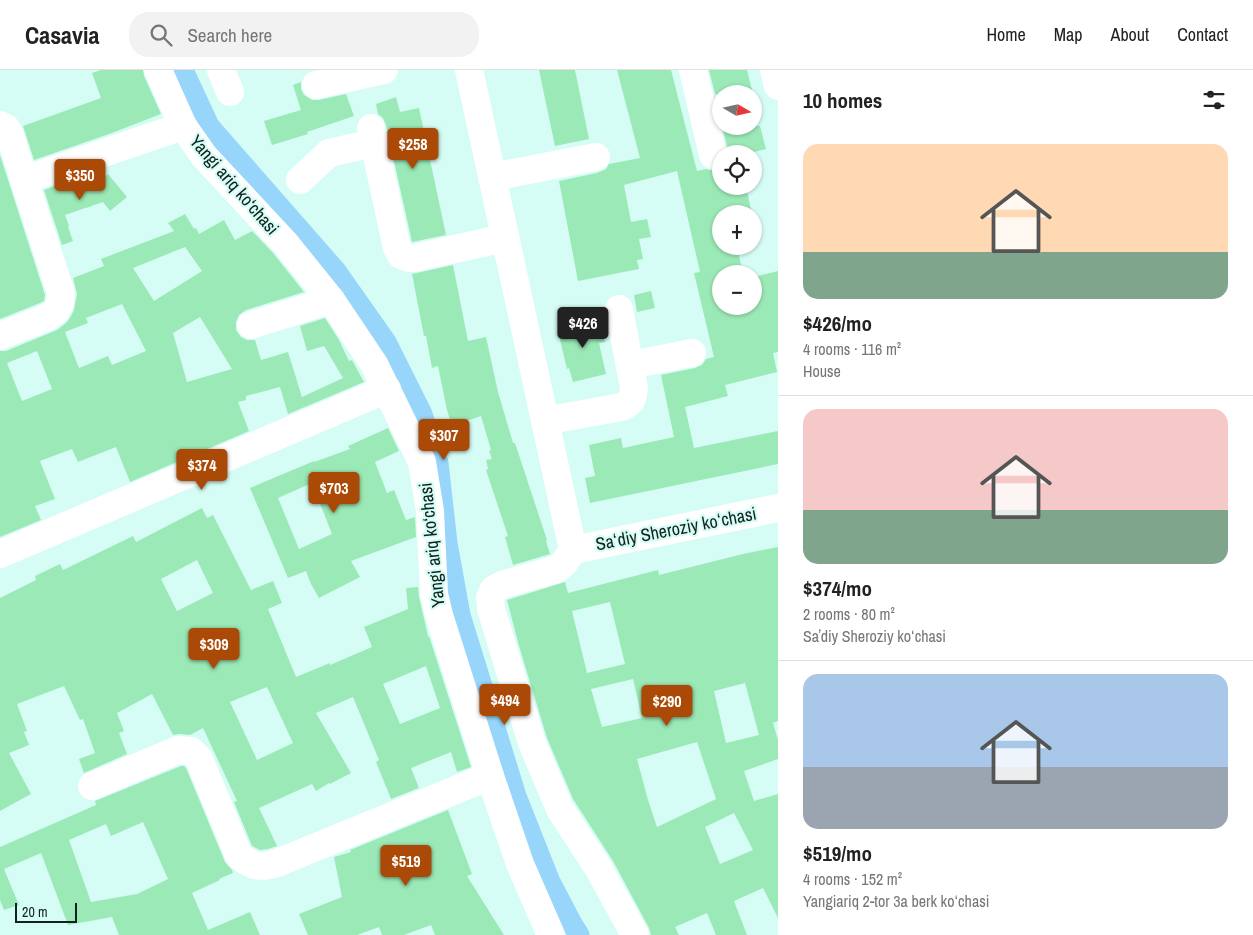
<!DOCTYPE html>
<html lang="en">
<head>
<meta charset="utf-8">
<style>
	:root { --surface:#fff; --page:#f2f2f2; --text:#222; --muted:#767676; --line:#e0e0e0; --accent:#ab4907 }
	body { margin:0; font-family:"Archivo Narrow",sans-serif; background:var(--page); color:var(--text); height:100vh; display:flex; flex-direction:column; font-size:19px; white-space:nowrap }
	* { box-sizing:border-box; margin:0 }
	p { font-size:16px; color:var(--muted) }
	.icon { flex:none; width:28px; height:28px; fill:none; stroke:currentColor; stroke-width:2; stroke-linecap:round; stroke-linejoin:round }
	.map { position:relative; flex:1; overflow:hidden }
	.drawer { display:flex; flex-direction:column; background:var(--surface); width:475px }
	.drawer>* { flex:none }
	.needle { width:32px; rotate:99deg }
	.tools { position:absolute; left:712px; top:15px; display:grid; gap:10px }
	.tools a { display:grid; place-items:center; width:50px; height:50px; border-radius:50%; background:var(--surface); box-shadow:0 1px 4px #0004; font-size:25px }
	.scale { position:absolute; left:15px; bottom:12px; width:62px; box-sizing:border-box; padding-left:5px; border:2px solid #12211e; border-top:0; font-size:14px; line-height:18px; white-space:nowrap; color:#12211e; -webkit-text-stroke:4px #d5fdf5; paint-order:stroke }
	.price { position:absolute; translate:-50% -42px; padding:0 11px; border-radius:5px; background:var(--accent); color:#fff; font-size:16px; line-height:32px; filter:drop-shadow(0 1px 2px #0008) }
	.price::after { content:''; position:absolute; left:50%; top:30px; width:15px; height:11px; margin-left:-8px; background:inherit; clip-path:polygon(0 0,100% 0,50% 100%) }
	.price.on { background:#222; color:#fff }
	ul { padding:0; list-style:none }
	li { display:grid; align-content:center; gap:10px; height:265px; padding:0 25px }
	li+li { border-top:1px solid var(--line) }
	li span { display:grid; place-items:center; height:155px; border-radius:15px; color:#555 }
	li>.icon { margin-inline-start:auto }
	span .icon { width:90px; height:90px; fill:#fffc; stroke-width:1 }
	li b { font-size:21px }
	h2 { display:flex; justify-content:space-between; align-items:center; height:60px; padding:0 25px; font-size:21px }
	header { display:flex; align-items:center; gap:30px; box-sizing:border-box; height:70px; padding:0 25px; background:var(--surface); border-bottom:1px solid var(--line) }
	header strong { font-size:24px }
	nav { display:flex; gap:28px; margin-inline-start:auto; font-size:18px }
	.search { width:350px; height:45px; background:var(--page); display:flex; align-items:center; gap:12px; box-sizing:border-box; padding:0 18px; border-radius:20px; color:var(--muted); font-size:19px }
	main { display:flex; flex:1; min-height:0 }
	.map>svg:first-child { display:block }
	.lines { fill:none; stroke-linecap:round; stroke-linejoin:round }
	.canal { stroke:#97d5fb; stroke-width:21 }
	.building { fill:#9be9b6; fill-rule:evenodd }
	.minor { stroke:#fff; stroke-width:28 }
	.labels { text-anchor:middle; stroke-width:4.5; stroke-linejoin:round; paint-order:stroke }
	.street-label { font-size:18px; fill:#12211e; stroke:#d5fdf5 }
</style>
</head>
<body>
<header>
<strong>Casavia</strong>
<div class="search"><svg class="icon" aria-label="search" viewBox="0 0 24 24"><circle cx="10" cy="10" r="6"/><path d="M15 15l6 6"/></svg>Search here</div>
<nav><a>Home</a><a>Map</a><a>About</a><a>Contact</a></nav>
</header>
<main>
<div class="map">
<svg width="778" height="865" viewBox="0 0 778 865">
	<rect width="100%" height="100%" fill="#d5fdf5"/>
	<g class="lines">
		<polyline class="canal" points="183,0 209,56 336,201 386,272 422,344 438,393 447,473 460,545 516,726 550,812 571,852 579,865"/>
	</g>
	<g class="building">
		<polygon points="101,0 143,0 144,6 161,44 112,63 34,90 23,56 101,28 92,3"/>
		<polygon points="539,0 575,0 589,69 555,76"/>
		<polygon points="617,0 671,0 697,101 706,99 709,100 716,100 721,98 721,116 746,116 752,144 721,144 721,176 737,176 743,204 721,204 721,236 754,236 754,207 778,201 778,282 773,283 777,302 725,315 728,326 685,337 694,378 778,361 778,394 590,433 585,408 595,406 589,375 621,368 623,378 674,367 661,305 695,298 702,295 706,289 714,287 694,203 700,202 677,101 624,115 631,152 647,149 651,167 639,169 643,189 637,190 639,199 578,211 559,111 597,103 606,99 609,94 640,88"/>
		<polygon points="709,0 747,0 753,24 715,24"/>
		<polygon points="301,12 301,19 304,25 312,30 319,30 346,24 354,46 307,62 308,64 272,75 264,51 301,40 293,15"/>
		<polygon points="396,27 400,42 419,38 446,165 412,172 386,55 383,48 378,44 376,34"/>
		<polygon points="722,56 760,56 766,79 746,84 729,84"/>
		<polygon points="0,85 45,225 44,231 40,233 0,249"/>
		<polygon points="108,104 127,127 110,141 103,132 65,145 69,156 68,157 73,171 62,175 44,120 66,112 67,115 85,109 89,120"/>
		<path d="M185,144L194,159L196,158L199,164L224,150L235,170L252,161L273,183L304,222L246,240L239,245L236,252V260L241,267L247,270H255L261,290L288,282L302,327L343,308L324,276L307,281L300,256L325,248L339,270L349,291L352,290L364,312L288,344L280,317L246,326V330L238,332L249,361L130,412L116,377L78,392L72,379L40,391L55,429L35,436L41,450L0,467V281H6L57,260L66,253L70,248L74,240L77,224L73,208L104,196L101,189L174,161L168,153ZM185,177L202,201L154,231L133,198ZM122,234L146,281L112,295L108,286L79,298L65,262L88,253L86,248ZM200,247L232,299L187,312L173,263ZM37,281L52,319L22,331L7,293Z"/>
		<polygon points="453,195 468,271 486,267 498,322 513,373 515,373 547,470 546,471 550,484 513,495 505,467 508,466 486,400 488,399 486,390 492,389 489,381 491,380 481,346 452,356 447,340 438,296 432,298 426,266 424,266 412,204"/>
		<polygon points="651,221 655,238 637,242 634,225"/>
		<polygon points="599,249 605,272 599,273 606,304 573,312 569,298 567,299 557,257"/>
		<path d="M388,358L399,381L375,392L387,423L394,420L406,450L415,447L416,467L351,491L360,507L319,528L311,514L306,501L288,508L250,418L314,391V392L350,379L348,376ZM312,413L332,464L299,479L278,428Z"/>
		<path d="M202,438L207,448L213,445L251,520L273,511L282,533L268,539L296,607L330,593V595L372,577L364,557L408,539L406,518L418,517L419,527L426,557L428,567L429,566L471,697L457,702L451,682L411,698L419,718L391,729L376,692L379,690L353,627L316,643L351,703L330,714L329,713L316,721L312,714L259,738L277,776L268,779L260,780L252,776L234,732L237,731L203,658L190,665L179,664L173,665L152,624L117,643L124,661L119,663L127,684L84,703L79,689L95,683L83,649L80,650L64,616L17,634L27,661L24,662L29,675L9,683L31,724L0,741V528L36,510L35,506L60,494L63,500L133,466L136,472ZM197,490L213,523L177,541L161,509ZM426,596L440,638L400,654L383,614ZM267,617L293,673L257,690L230,632Z"/>
		<path d="M778,477V651L773,653L778,670V689L744,701L754,731L778,724V848L763,818L734,831L747,865H716L707,843L675,857L679,865H651L649,858L613,791L573,729L547,668L519,576L507,530L565,512L568,523L658,500L659,505L743,484ZM610,532L625,594L587,603L572,541ZM633,609L642,648L602,657L591,619ZM745,613L759,665L726,673L714,621ZM697,672L716,729L657,757L648,730L637,689ZM734,743L753,780L720,794L705,757Z"/>
		<path d="M181,696H184L186,698L225,792L233,801H232L233,803L219,809L220,810L192,823L208,860L250,842L260,865H119L112,847L68,855L41,783L4,799L19,835L4,840L0,830V777L96,735L95,731ZM143,752L168,809L137,824L91,832L69,770L106,754L111,766Z"/>
		<polygon points="448,740 472,804 467,806 504,865 435,865 431,855 404,865 382,865 379,857 357,865 308,865 299,844 342,827 334,787 351,782 350,780"/>
	</g>
	<g class="lines">
		<g class="minor">
			<polyline points="158,0 183,56 204,86 285,173 331,230 374,294 422,392 430,441 434,524 439,545 490,706 520,794 551,865"/>
			<polyline points="221,0 230,22"/>
			<polyline points="469,0 573,480 564,493 557,499 502,515 494,519 490,528 491,539 532,673 560,739 599,799 635,865"/>
			<polyline points="693,0 713,85"/>
			<polyline points="774,0 778,16"/>
			<polyline points="316,15 384,0"/>
			<polyline points="0,55 6,58 10,65 24,110"/>
			<polyline points="371,58 397,178 401,185 408,188 414,188 505,168"/>
			<polyline points="492,107 596,87"/>
			<polyline points="300,110 329,83 374,73"/>
			<polyline points="251,255 331,230"/>
			<polyline points="0,266 48,247 56,241 60,233 61,223 24,110 183,56"/>
			<polyline points="630,295 692,283"/>
			<path d="M545,351L621,337C632,333 633,329 634,318L619,239"/>
			<polyline points="573,480 778,438"/>
			<polyline points="0,484 387,319"/>
			<path d="M92,716L178,680L191,681L199,689L239,786C253,797 260,798 277,793L490,706"/>
		</g>
	</g>
	<g class="labels">
		<g class="street-label">
			<text transform="translate(234 115) rotate(49)" y="6">Yangi ariq ko‘chasi</text>
			<text transform="translate(676 459) rotate(-11)" y="6">Saʻdiy Sheroziy koʻchasi</text>
			<text transform="translate(432 475) rotate(-96)" y="6">Yangi ariq ko‘chasi</text>
		</g>
	</g>
</svg>
<div class="tools">
<a><svg class="needle" viewBox="-14 -14 28 28"><path d="M0-13l5 13h-10z" fill="#e53935"/><path d="M0 13l5-13h-10z" fill="#767676"/></svg></a>
<a><svg class="icon" aria-label="locate" viewBox="0 0 24 24"><circle cx="12" cy="12" r="6"/><path d="M12 2v4M12 18v4M2 12h4M18 12h4"/></svg></a>
<a>+</a>
<a>−</a>
</div>
<div class="scale">20 m</div>
<b class="price" style="left:413px;top:100px">$258</b>
<b class="price" style="left:80px;top:131px">$350</b>
<b class="price on" style="left:583px;top:279px">$426</b>
<b class="price" style="left:444px;top:391px">$307</b>
<b class="price" style="left:202px;top:421px">$374</b>
<b class="price" style="left:334px;top:444px">$703</b>
<b class="price" style="left:214px;top:600px">$309</b>
<b class="price" style="left:505px;top:656px">$494</b>
<b class="price" style="left:667px;top:657px">$290</b>
<b class="price" style="left:406px;top:817px">$519</b>
</div>
<section class="drawer">
<h2>10 homes<svg class="icon" aria-label="filters" viewBox="0 0 24 24"><path d="M4 7h16M4 17h16"/><circle cx="9" cy="7" r="2"/><circle cx="15" cy="17" r="2"/></svg></h2>
<ul>
<li><span style="background:linear-gradient(#ffd9b3 70%,#7fa58c 0)"><svg class="icon" aria-label="home" viewBox="0 0 24 24"><path d="M3 11l9-7 9 7M6 9v11h12V9"/></svg></span><div><b>$426/mo</b><p>4 rooms · 116 m²</p><p>House</p></div></li>
<li><span style="background:linear-gradient(#f6c9c9 65%,#7fa58c 0)"><svg class="icon" aria-label="home" viewBox="0 0 24 24"><path d="M3 11l9-7 9 7M6 9v11h12V9"/></svg></span><div><b>$374/mo</b><p>2 rooms · 80 m²</p><p>Saʼdiy Sheroziy koʻchasi</p></div></li>
<li><span style="background:linear-gradient(#a9c7e8 60%,#9aa5b1 0)"><svg class="icon" aria-label="home" viewBox="0 0 24 24"><path d="M3 11l9-7 9 7M6 9v11h12V9"/></svg></span><div><b>$519/mo</b><p>4 rooms · 152 m²</p><p>Yangiariq 2-tor 3a berk koʻchasi</p></div></li>
</ul>
</section>
</main>
</body>
</html>
